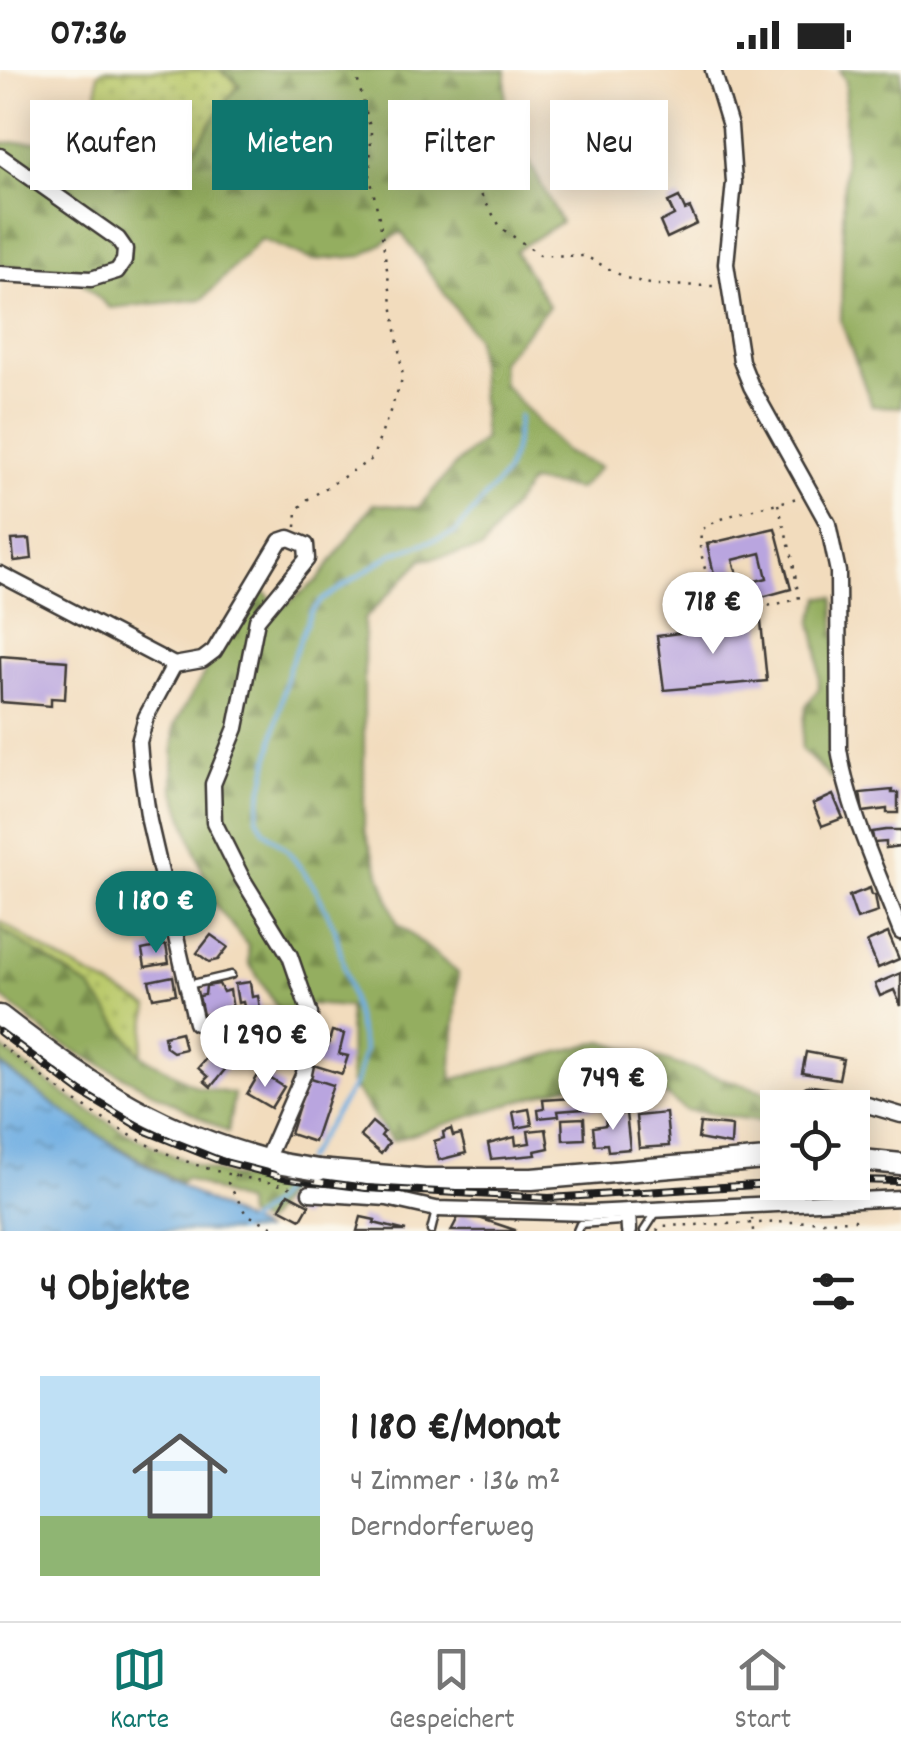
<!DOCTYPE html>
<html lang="de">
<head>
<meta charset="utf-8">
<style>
	:root { --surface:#fff; --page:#f2f2f2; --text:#222; --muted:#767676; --line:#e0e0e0; --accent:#0f766e }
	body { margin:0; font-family:Dekko,sans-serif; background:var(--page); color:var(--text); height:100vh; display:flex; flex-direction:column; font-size:38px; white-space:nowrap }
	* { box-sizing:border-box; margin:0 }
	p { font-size:32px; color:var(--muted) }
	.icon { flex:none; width:55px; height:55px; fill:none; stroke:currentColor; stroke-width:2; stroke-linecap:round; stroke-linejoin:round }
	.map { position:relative; height:1161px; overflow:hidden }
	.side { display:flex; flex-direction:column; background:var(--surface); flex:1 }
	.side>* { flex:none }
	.banner { position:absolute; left:30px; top:30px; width:842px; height:90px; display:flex; gap:20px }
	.controls { position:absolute; left:760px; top:1020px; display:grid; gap:20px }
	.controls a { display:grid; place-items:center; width:110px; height:110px; border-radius:0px; background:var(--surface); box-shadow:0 5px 25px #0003; font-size:50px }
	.price { position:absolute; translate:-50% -85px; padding:0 22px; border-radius:35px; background:#fff; color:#222; font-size:32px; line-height:65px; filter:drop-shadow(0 2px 5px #0008) }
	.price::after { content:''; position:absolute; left:50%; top:60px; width:30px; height:22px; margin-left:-15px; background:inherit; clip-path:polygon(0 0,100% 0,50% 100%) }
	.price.on { background:var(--accent); color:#fff }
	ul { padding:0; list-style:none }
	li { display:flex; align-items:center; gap:30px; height:250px; padding:0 40px }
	li span { display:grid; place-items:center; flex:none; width:280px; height:200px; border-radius:0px; color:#555 }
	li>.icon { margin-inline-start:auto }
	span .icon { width:120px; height:120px; fill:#fffc; stroke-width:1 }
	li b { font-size:42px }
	h2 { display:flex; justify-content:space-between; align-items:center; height:120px; padding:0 40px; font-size:42px }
	.chip { padding:0 35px; border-radius:0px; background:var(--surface); box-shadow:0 5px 25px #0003; font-size:35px; line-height:90px }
	.chip.on { background:var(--accent); color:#fff }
	.status { display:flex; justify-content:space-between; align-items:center; height:70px; padding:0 50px; background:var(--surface); direction:ltr }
	.status svg { height:28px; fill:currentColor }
	.menu { display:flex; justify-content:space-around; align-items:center; height:140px; border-top:2px solid var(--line); background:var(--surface); font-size:28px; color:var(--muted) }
	.menu a { display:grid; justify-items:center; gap:5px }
	.menu .on { color:var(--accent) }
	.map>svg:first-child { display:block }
	.grass { fill:url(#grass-dots); stroke:#6c7344; stroke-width:2.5 }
	.forest { fill:url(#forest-firs); stroke:#58653e; stroke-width:2.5 }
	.water { fill:url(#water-ripples); stroke:#46657f; stroke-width:2.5 }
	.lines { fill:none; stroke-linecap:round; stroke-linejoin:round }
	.stream { stroke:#6faee2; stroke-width:4 }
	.building { fill:#b9a5df; fill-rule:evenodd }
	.lane-casing { stroke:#3c3934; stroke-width:11 }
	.street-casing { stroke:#3c3934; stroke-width:19 }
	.primary-casing { stroke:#3c3934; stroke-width:25 }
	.path { stroke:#3c3934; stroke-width:2.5; stroke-dasharray:2.5 8; stroke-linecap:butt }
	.lane { stroke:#fff; stroke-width:6 }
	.street { stroke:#fff; stroke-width:14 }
	.primary { stroke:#fff; stroke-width:20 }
	.rail-casing { stroke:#1c1c1c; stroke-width:8 }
	.rail { stroke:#fbf7ec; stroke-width:4; stroke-dasharray:11; stroke-linecap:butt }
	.primary-bridge-casing { stroke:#3c3934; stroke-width:25; stroke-linecap:butt }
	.primary-bridge { stroke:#fff; stroke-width:20 }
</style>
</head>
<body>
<div class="status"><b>07:36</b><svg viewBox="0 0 49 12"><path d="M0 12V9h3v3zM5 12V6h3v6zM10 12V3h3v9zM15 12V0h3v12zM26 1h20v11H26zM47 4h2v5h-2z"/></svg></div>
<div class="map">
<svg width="901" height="1161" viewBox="0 0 901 1161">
	<defs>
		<pattern id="grass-dots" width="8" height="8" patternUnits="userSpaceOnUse" patternTransform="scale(2.5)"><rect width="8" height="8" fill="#bbca6d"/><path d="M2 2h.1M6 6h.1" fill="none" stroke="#a0ad5e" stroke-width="1.8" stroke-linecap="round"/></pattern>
		<pattern id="forest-firs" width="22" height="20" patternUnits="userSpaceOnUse" patternTransform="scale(2.5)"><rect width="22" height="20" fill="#94ae60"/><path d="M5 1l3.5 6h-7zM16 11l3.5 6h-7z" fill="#788d4e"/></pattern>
		<pattern id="water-ripples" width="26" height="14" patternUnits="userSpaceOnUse" patternTransform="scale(2.5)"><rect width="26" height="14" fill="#6faee2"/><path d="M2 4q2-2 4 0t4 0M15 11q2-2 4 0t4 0" fill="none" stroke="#5a8db6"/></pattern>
	</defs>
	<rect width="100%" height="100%" fill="#fbf7ec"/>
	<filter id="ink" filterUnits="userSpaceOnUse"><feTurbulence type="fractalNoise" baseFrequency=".01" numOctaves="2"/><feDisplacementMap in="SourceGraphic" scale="20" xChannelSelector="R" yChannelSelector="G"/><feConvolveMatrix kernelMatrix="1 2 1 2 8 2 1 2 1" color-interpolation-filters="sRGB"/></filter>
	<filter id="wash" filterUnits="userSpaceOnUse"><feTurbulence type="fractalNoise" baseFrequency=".0048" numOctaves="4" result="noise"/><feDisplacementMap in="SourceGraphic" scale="40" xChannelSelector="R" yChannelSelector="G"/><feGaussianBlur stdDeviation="2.25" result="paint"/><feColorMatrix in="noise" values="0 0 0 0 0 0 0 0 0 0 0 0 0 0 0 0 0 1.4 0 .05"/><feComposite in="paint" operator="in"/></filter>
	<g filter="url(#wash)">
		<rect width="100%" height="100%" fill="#f2dcbd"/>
		<g class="grass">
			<polygon points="103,0 220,0 240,14 223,35 193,83 104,69 97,38 98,4"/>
			<polygon points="0,851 61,890 149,937 141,985 90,918 0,858"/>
		</g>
		<g class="forest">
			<polygon points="220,0 506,0 505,45 561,152 515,181 549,236 501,291 503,314 566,383 600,397 579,419 530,412 482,479 422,490 364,549 364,759 397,853 458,903 451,1010 603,971 798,1032 858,1038 853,1047 852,1038 778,1038 777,1053 685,1040 657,1018 577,1013 392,1071 350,1012 349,937 308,934 290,979 291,995 249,997 241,988 243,963 265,962 289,956 249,893 248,876 213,832 173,716 174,655 257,514 280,539 318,510 373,434 418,438 457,393 484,369 476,268 401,162 362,186 312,190 261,169 203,229 110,238 68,200 0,196 0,73 104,69 192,83 223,35 240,15"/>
			<polygon points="839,0 901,0 901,337 872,336 841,251 846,11"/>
			<polygon points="821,527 834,527 842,714 835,712 801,679 806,636 819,618 818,580 812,552"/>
			<polygon points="0,858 90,918 141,985 197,1017 234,1024 228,1062 53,969 0,926"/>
			<path d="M0,977C63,1025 124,1068 199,1096C227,1107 259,1112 288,1120L264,1154L246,1146L245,1133L185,1108L181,1113L80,1054L0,994Z"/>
		</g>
		<path class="water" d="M0,995C83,1059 171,1114 264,1161H0Z"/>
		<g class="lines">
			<g class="stream">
				<polyline points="305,1090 356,1012 364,981 335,859 316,819 288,781 264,760 257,747 288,600 311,542 322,530 392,484 455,463 505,404 514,380 519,346"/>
				<polyline points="237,1161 272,1133 294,1106"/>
			</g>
		</g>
		<g id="blocks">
			<g class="building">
				<polygon points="679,127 685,140 690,138 697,154 667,168 660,152 674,145 668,132"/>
				<path d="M775,458L791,519L722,538L707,474ZM761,483L767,508L740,515L733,490Z"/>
				<polygon points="30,469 32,489 14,491 12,470"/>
				<polygon points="761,552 767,611 664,620 657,566"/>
				<polygon points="0,586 67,591 65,629 51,628 51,636 1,632"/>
				<polygon points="892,720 892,723 898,723 898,743 887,743 887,739 863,742 860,723"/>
				<polygon points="833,725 843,748 822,756 813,734"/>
				<polygon points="886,760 901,760 901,776 886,778 886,772 874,773 872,762"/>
				<polygon points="870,818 872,825 875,825 878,842 857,849 849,826"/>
				<polygon points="888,863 899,889 878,898 867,872"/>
				<polygon points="211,865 228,877 218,890 209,892 197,883"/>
				<polygon points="166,875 169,893 145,897 142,880"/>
				<polygon points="901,903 901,936 894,920 880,926 875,914"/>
				<polygon points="173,906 176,924 153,928 149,911"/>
				<polygon points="250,912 252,927 258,926 261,944 246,946 243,932 238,933 235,914"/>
				<polygon points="219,914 223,922 230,920 233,940 228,941 228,945 209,948 209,944 203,945 199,926 205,925 206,916"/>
				<polygon points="332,961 344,964 339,984 348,986 342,1004 313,995 319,977 327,979"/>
				<polygon points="181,962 185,979 173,982 166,977 164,966"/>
				<polygon points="214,979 231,992 211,1017 204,1011 208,1007 198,998"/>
				<polygon points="806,982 843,989 839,1009 802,1003"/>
				<polygon points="260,1002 284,1017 271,1038 247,1024"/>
				<polygon points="308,1007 333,1015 314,1072 290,1064"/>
				<polygon points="648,1023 649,1034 558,1041 559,1046 539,1048 538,1040 544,1039 543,1030"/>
				<polygon points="529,1039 532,1055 516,1058 513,1042"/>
				<polygon points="626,1043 630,1079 608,1081 607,1074 595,1075 593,1057 606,1055 605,1046"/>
				<polygon points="666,1043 669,1076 639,1078 636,1046"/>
				<polygon points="584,1048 585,1069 563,1070 562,1049"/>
				<polygon points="372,1052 384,1062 381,1066 389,1073 381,1084 360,1066"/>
				<polygon points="700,1053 732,1056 731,1075 698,1069"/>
				<polygon points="451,1059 453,1066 461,1064 466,1083 439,1090 434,1071 444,1068 443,1062"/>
				<polygon points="546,1059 549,1078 535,1081 536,1085 491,1089 488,1074 515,1067 516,1075 530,1073 528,1061"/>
				<polygon points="288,1124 309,1135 301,1149 280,1138"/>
				<polygon points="461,1142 515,1160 515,1161 451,1161"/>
				<polygon points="361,1147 375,1150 374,1153 406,1161 357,1161"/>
			</g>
		</g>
	</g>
	<g filter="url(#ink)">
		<use href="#blocks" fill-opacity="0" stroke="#3c3934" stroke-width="2.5"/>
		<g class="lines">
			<defs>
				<g id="lane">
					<polyline points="188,915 231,905"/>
					<polyline points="431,1161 436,1141"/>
					<polyline points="577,1161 580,1154 620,1151 627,1142"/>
					<polyline points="644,1161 657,1141"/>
				</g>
				<g id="street">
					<path d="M713,0L730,56L734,112L726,194L741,291L751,316L828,454L838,502L839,679C849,743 878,802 901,862"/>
					<polyline points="0,86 118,169 125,179 124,191 117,201 91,209 0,204"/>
					<polyline points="0,504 174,595 202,590 214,581 280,471 289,468 306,475 307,489 257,550 236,658 213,714 214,752 242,808 290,886 310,944 309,980 304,1003 266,1090"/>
					<polyline points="174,595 146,647 139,672 141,697 149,751 196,953"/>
					<polyline points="809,1024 847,1029 901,1045"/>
					<polyline points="310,1123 387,1128 436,1139 589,1143 901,1128"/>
					<polyline points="628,1141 629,1161"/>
				</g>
				<g id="primary">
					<path d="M0,946C94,1019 165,1066 282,1094"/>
					<polyline points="852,1089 901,1094"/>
					<polyline points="318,1100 424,1109 532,1109 778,1088"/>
				</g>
			</defs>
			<use href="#lane" class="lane-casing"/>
			<use href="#street" class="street-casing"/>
			<use href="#primary" class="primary-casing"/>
			<g class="path">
				<polyline points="449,71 501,158 540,185 585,186 626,208 654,215 716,216"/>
				<path d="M778,434L792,486L799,529L717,547L700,479L701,460C727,442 766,437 797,428"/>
				<polyline points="296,457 297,440 308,429 372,389 403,307 380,152 370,107 371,61 355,0"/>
				<path d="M0,975C64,1024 134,1078 213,1100C240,1108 269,1111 296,1119"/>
				<polyline points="236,1105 228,1113 246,1144 282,1161"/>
				<polyline points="819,1117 845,1117"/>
				<polyline points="752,1148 753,1161"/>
				<polyline points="657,1161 660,1156 855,1150 856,1161"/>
			</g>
			<use href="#lane" class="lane"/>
			<use href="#street" class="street"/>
			<use href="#primary" class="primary"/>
			<defs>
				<g id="rail">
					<polyline points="0,962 81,1022 146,1061 221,1091 283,1107 366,1118 549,1128 803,1112"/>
					<polyline points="852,1110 901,1111"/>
				</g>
			</defs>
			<use href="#rail" class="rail-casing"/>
			<use href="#rail" class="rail"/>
			<defs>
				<polyline id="primary-bridge" points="282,1094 318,1100"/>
			</defs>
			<use href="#primary-bridge" class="primary-bridge-casing"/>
			<use href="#primary-bridge" class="primary-bridge"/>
		</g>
	</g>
</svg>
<div class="controls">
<a><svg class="icon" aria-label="locate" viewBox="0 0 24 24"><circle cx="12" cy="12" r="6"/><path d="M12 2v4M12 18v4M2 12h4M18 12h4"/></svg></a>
</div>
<b class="price" style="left:713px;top:587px">718 €</b>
<b class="price on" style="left:156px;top:886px">1 180 €</b>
<b class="price" style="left:265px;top:1020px">1 290 €</b>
<b class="price" style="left:613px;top:1063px">749 €</b>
<div class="banner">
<a class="chip">Kaufen</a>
<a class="chip on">Mieten</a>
<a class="chip">Filter</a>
<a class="chip">Neu</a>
</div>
</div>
<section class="side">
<h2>4 Objekte<svg class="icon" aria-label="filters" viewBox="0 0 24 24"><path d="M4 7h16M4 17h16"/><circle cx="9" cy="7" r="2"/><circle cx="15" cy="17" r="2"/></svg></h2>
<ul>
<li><span style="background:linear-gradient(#bfe0f5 70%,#8fb573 0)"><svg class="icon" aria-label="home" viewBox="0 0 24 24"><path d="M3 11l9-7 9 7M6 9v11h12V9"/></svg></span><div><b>1 180 €/Monat</b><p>4 Zimmer · 136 m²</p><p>Derndorferweg</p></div></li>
</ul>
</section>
<nav class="menu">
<a class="on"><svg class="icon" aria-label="map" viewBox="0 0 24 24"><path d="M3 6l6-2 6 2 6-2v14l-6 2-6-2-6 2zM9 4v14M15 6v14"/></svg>Karte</a>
<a><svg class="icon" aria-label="saved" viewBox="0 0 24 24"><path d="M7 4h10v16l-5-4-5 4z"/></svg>Gespeichert</a>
<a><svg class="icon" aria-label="home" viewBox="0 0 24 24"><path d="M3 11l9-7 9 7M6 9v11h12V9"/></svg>Start</a>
</nav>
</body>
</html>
